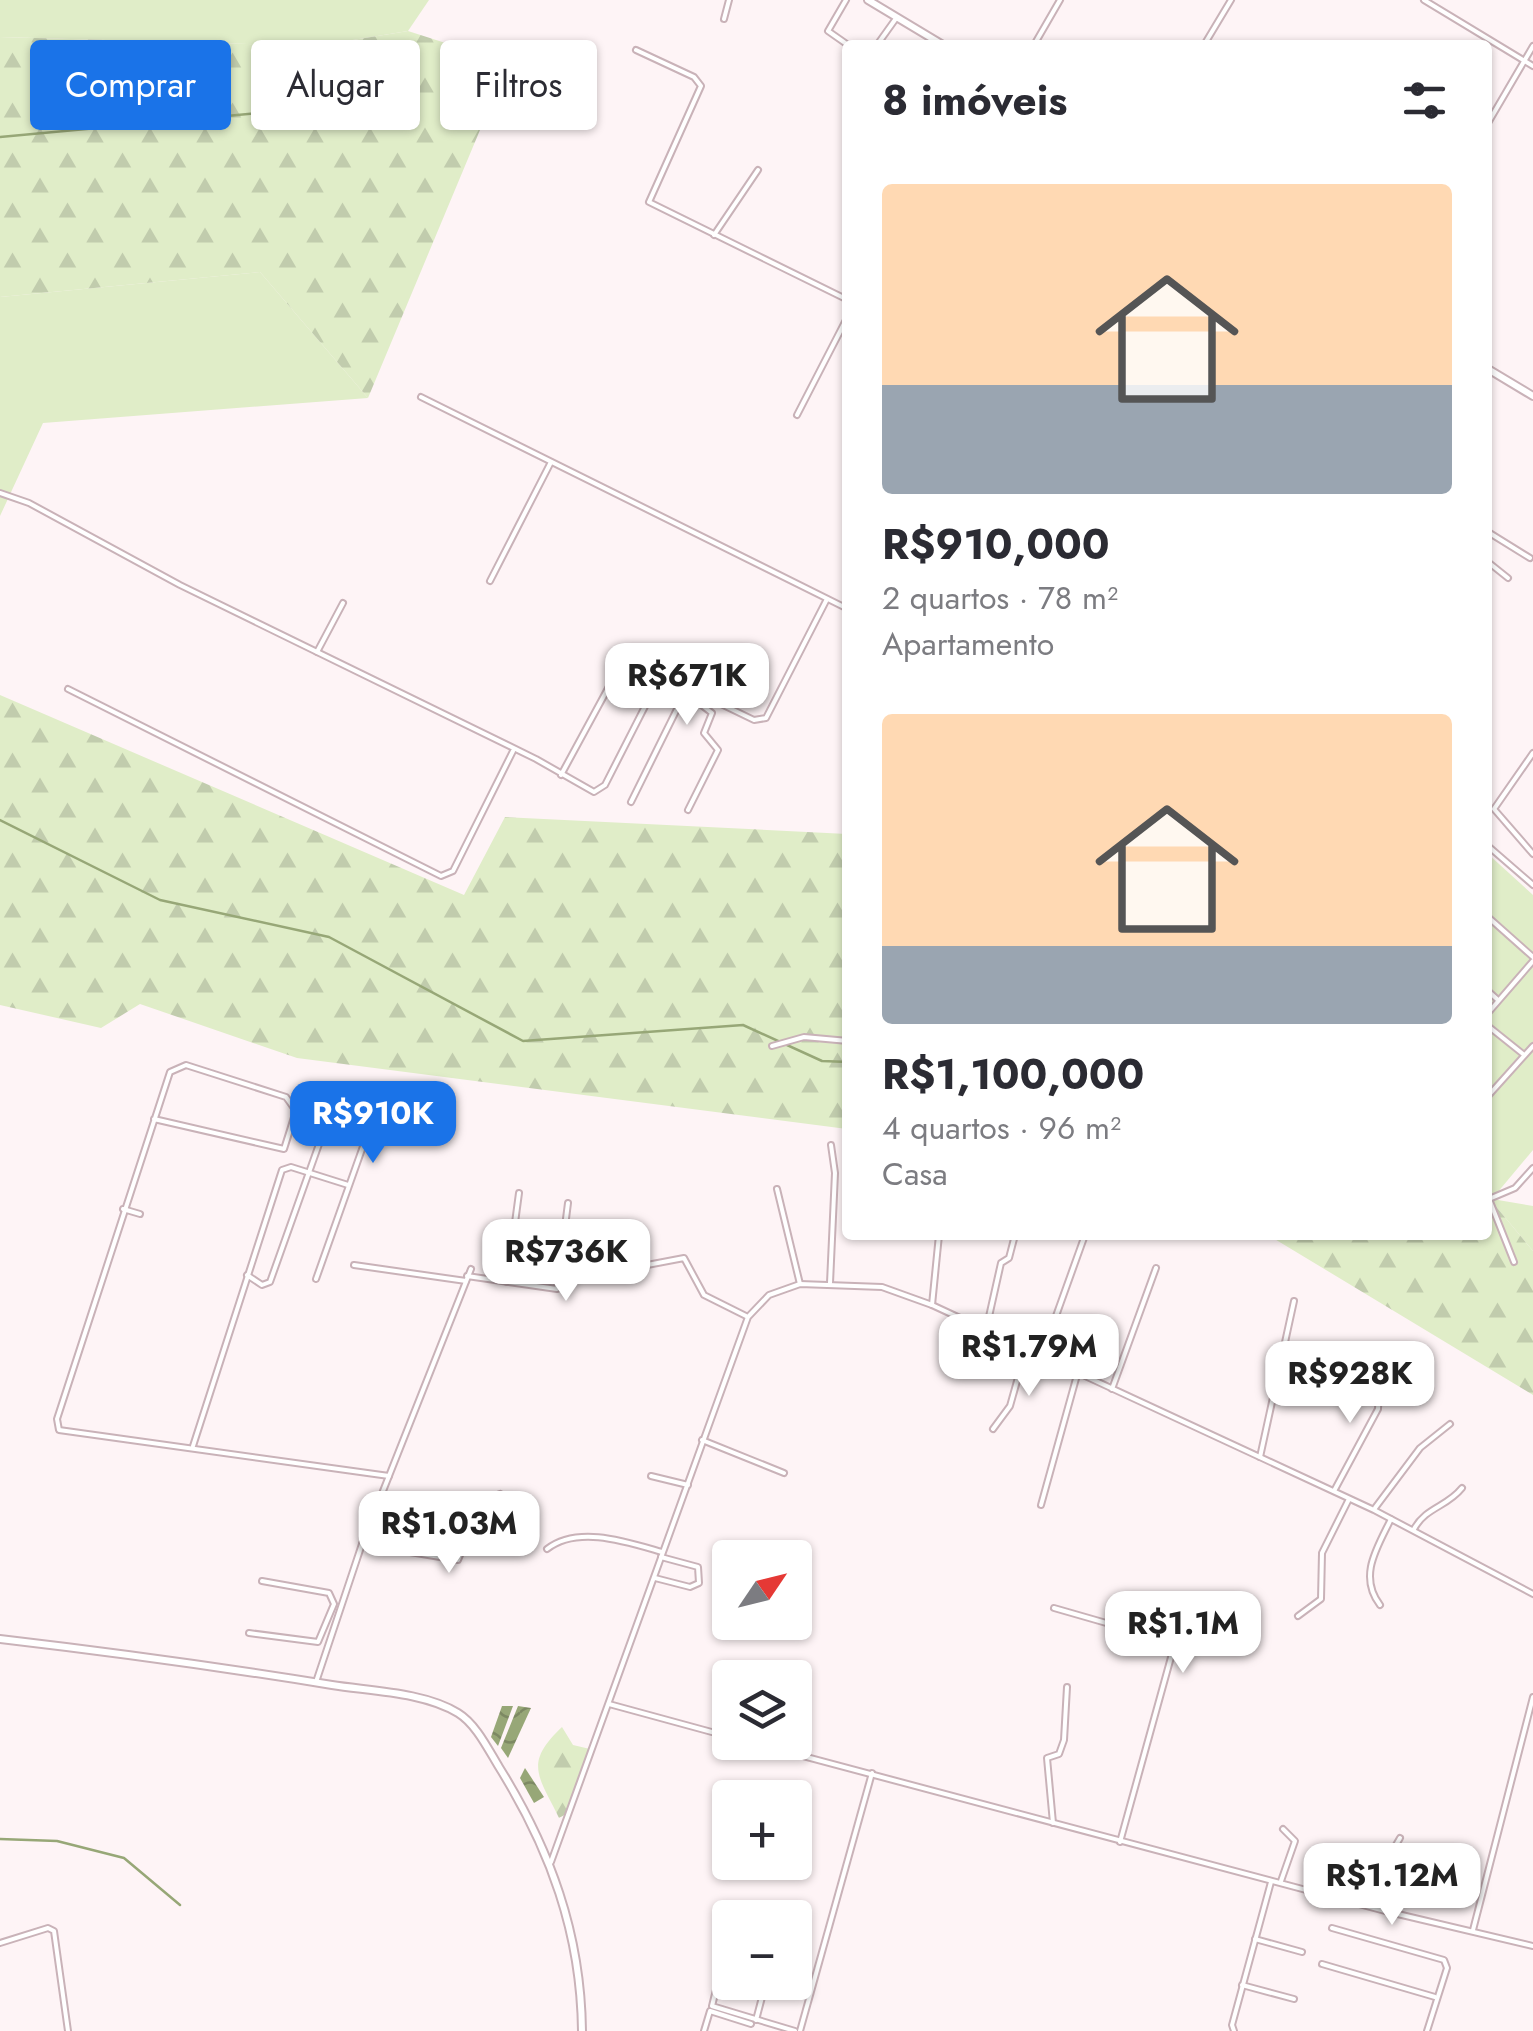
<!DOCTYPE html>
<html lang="pt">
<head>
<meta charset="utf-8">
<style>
	:root { --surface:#fff; --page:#f7f7f7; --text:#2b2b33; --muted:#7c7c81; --accent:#1a73e8 }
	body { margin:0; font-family:Jost,sans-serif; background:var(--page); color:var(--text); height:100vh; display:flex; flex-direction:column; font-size:38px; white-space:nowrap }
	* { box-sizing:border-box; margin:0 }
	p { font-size:32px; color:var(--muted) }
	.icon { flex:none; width:55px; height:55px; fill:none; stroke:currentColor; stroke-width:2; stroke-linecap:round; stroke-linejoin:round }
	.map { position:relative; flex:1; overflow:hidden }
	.side { position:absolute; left:842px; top:40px; width:650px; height:1200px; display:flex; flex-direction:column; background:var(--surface); border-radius:10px; box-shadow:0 2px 8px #0004 }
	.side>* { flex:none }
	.banner { position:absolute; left:30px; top:40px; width:662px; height:90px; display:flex; gap:20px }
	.needle { width:65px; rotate:55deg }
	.controls { position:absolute; left:712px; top:1540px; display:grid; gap:20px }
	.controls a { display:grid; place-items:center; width:100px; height:100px; border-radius:10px; background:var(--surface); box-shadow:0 2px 8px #0004; font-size:50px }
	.price { position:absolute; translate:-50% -85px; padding:0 22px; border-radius:20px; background:#fff; color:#222; font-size:32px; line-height:65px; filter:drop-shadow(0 2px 5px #0008) }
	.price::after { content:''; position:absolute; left:50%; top:60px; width:30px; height:22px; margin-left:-15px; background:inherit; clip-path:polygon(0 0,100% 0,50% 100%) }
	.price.active { background:var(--accent); color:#fff }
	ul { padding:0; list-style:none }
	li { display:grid; align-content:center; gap:20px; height:530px; padding:0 40px }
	li span { display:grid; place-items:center; height:310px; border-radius:10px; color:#555 }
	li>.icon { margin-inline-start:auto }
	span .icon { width:180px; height:180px; fill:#fffc; stroke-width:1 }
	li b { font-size:42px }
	h2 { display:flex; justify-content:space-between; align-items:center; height:120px; padding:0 40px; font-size:42px }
	.tag { padding:0 35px; border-radius:10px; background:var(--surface); box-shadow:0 2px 8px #0004; font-size:35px; line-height:90px }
	.tag.active { background:var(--accent); color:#fff }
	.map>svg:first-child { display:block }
	.green { fill:#e0edc8 }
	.forest { fill:url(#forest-firs) }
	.water { fill:url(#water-waves) }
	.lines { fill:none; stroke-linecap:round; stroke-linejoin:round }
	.stream { stroke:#97a777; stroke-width:2.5 }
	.minor-casing { stroke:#c9b2b8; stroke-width:8 }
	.tertiary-casing { stroke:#c9b2b8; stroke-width:10 }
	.minor { stroke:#fff; stroke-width:4 }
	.tertiary { stroke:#fff; stroke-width:6 }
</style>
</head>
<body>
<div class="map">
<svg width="1533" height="2031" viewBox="0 0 1533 2031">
	<defs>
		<pattern id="forest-firs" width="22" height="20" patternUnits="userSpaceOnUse" patternTransform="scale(2.5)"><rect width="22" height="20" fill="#e0edc8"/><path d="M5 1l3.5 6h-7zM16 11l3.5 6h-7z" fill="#c1ccad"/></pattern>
		<pattern id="water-waves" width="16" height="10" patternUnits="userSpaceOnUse" patternTransform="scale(2.5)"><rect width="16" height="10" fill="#97a777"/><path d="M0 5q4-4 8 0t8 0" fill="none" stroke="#7d8963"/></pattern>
	</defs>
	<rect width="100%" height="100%" fill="#fef4f6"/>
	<g class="green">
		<polygon points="0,0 429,0 408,31 316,46 0,37"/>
		<polygon points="260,272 368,398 43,423 0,516 0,297"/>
		<polygon points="1488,854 1533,895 1533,1150 1492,1199 1533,1206 1533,1251 1488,1197"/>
	</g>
	<g class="forest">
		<polygon points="408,31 508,63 368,398 260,272 0,297 0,37 316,46"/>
		<polygon points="0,695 464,895 505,817 847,834 847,1129 297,1058 140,1004 101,1028 0,1005"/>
		<polygon points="1488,1197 1533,1251 1533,1395 1268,1235 1488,1235"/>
		<path d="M562,1727L573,1745L590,1749L568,1813L559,1818C539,1776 523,1764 562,1727Z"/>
	</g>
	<g class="water">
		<polygon points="502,1706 513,1706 498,1746 491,1737"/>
		<polygon points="518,1706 531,1708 508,1758 501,1748"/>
		<polygon points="525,1768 544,1797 534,1803 520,1778"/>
	</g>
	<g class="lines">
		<g class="stream">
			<polyline points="0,137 355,104"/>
			<polyline points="0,820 160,900 329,937 523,1041 743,1025 822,1061 848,1062"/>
			<polyline points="1392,1235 1394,1236"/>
			<polyline points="0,1839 57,1841 124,1858 180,1905"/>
		</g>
		<defs>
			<g id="minor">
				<polyline points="846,0 828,31 848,45"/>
				<polyline points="1424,0 1533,66"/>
				<polyline points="724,19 729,0"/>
				<polyline points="877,45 897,17"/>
				<polyline points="1034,45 1060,0"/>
				<polyline points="1204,45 1231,0"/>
				<polyline points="636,50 694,77 701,86 649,202 848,300"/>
				<polyline points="1488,123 1533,46"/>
				<polyline points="714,235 758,170"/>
				<polyline points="421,397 848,609"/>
				<polyline points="797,415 848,316"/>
				<polyline points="0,493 29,503 180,585 536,759 594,792 605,785 661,675 754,720 766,718 827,599"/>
				<polyline points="1488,532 1530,558"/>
				<polyline points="1488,562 1508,578"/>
				<polyline points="490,581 551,462"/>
				<polyline points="1488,632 1488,634"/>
				<polyline points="317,652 343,603"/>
				<polyline points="68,689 441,876 453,871 513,751"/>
				<polyline points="1533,753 1494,809 1533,854"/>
				<polyline points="561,775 619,668"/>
				<polyline points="631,802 679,705 691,697 712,713 704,733 718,750 688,810"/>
				<polyline points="1488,846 1533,885"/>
				<polyline points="1488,917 1533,957"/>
				<polyline points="1488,991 1498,1000"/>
				<polyline points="1488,1013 1533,961"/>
				<polyline points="1488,1026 1523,1054"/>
				<polyline points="772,1046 804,1037 848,1041"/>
				<polyline points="1488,1096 1533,1046"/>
				<polyline points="154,1119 284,1149 296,1111 286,1097 186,1065 170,1072 57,1419 59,1430 389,1476"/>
				<polyline points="777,1189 800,1284"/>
				<polyline points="123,1209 140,1214"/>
				<polyline points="1514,1262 1489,1199 1515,1188 1533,1168"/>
				<polyline points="354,1265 466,1281"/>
				<polyline points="621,1270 684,1258 704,1295 746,1316"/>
				<polyline points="247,1275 262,1285 270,1282 334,1102"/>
				<polyline points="467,1276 557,1289 568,1203"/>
				<polyline points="316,1279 372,1121"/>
				<polyline points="507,1282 519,1193"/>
				<polyline points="830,1283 835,1173 831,1145"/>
				<polyline points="932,1305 939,1235"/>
				<polyline points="986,1330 1001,1263 1009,1258 1015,1235"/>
				<polyline points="1042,1355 1085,1235"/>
				<polyline points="1112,1389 1156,1268"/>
				<polyline points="993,1429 1010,1406 1026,1349"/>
				<polyline points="702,1440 784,1473"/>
				<polyline points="193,1446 282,1170 291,1167 348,1185"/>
				<polyline points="1260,1457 1294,1301"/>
				<polyline points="651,1476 688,1485"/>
				<polyline points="1334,1491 1378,1409 1380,1372"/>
				<polyline points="1041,1505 1077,1375"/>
				<polyline points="1375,1508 1420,1448 1450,1424"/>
				<path d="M1414,1529C1426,1507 1447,1507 1462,1488"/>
				<polyline points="362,1544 458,1560 482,1501 500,1494"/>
				<path d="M547,1549C578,1525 627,1542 662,1552"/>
				<polyline points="655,1578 690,1587 699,1583 698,1567 661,1557"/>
				<path d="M1380,1605C1358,1576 1377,1548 1391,1519"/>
				<polyline points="1054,1608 1162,1639 1173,1650 1120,1842"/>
				<polyline points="1298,1616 1321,1599 1322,1553 1349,1499"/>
				<polyline points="249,1633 318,1642 334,1604 329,1593 262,1581"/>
				<polyline points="316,1682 362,1544 471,1269"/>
				<polyline points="609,1704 730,1737"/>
				<polyline points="750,1742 1385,1911 1533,1946"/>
				<polyline points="1053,1823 1047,1758 1059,1754 1064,1740 1067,1687"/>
				<polyline points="551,1862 748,1317 769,1295 800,1284 882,1287 932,1305 1374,1510 1533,1594"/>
				<polyline points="1281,1881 1295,1841 1283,1829"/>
				<polyline points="1377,1908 1385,1864 1400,1838"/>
				<polyline points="1332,1928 1444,1960 1447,1968 1427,2031"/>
				<polyline points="1473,1930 1533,1697"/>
				<polyline points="730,1933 712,2006 795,2031"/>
				<polyline points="1255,1939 1302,1952"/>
				<polyline points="0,1943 48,1928 54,1931 68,2031"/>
				<polyline points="1322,1964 1435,1997"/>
				<polyline points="1242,1985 1294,1999"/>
				<polyline points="756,2020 766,1982"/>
				<polyline points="704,2031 710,2011 751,2024"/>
				<polyline points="800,2031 872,1773"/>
				<polyline points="1234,2031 1232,2025 1271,1882"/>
			</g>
			<g id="tertiary">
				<polyline points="868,0 943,45"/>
				<polyline points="1488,369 1533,396"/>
				<path d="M0,1639C111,1652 221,1667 332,1685C370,1691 424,1692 458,1713C476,1724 488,1749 499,1767C550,1849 581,1933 582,2031"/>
			</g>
		</defs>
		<use href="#minor" class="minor-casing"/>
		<use href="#tertiary" class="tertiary-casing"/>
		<use href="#minor" class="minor"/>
		<use href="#tertiary" class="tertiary"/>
	</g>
</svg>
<div class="controls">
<a><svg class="needle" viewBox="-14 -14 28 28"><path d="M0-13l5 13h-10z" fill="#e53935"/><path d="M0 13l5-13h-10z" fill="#7c7c81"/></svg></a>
<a><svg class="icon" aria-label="layers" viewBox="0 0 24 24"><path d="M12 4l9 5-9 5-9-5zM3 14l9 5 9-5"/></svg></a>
<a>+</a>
<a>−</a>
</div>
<b class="price" style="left:687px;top:728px">R$671K</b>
<b class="price active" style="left:373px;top:1166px">R$910K</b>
<b class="price" style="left:566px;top:1304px">R$736K</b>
<b class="price" style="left:1029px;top:1399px">R$1.79M</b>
<b class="price" style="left:1350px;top:1426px">R$928K</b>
<b class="price" style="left:449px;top:1576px">R$1.03M</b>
<b class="price" style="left:1183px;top:1676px">R$1.1M</b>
<b class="price" style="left:1392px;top:1928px">R$1.12M</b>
<div class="banner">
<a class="tag active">Comprar</a>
<a class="tag">Alugar</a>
<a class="tag">Filtros</a>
</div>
<section class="side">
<h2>8 imóveis<svg class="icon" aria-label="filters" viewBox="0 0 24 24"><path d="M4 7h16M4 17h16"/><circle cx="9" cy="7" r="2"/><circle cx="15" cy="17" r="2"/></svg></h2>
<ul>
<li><span style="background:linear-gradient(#ffd9b3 65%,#9aa5b1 0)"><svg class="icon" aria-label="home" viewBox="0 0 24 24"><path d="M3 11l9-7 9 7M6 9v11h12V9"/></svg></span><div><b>R$910,000</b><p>2 quartos · 78 m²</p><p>Apartamento</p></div></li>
<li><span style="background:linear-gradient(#ffd9b3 75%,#9aa5b1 0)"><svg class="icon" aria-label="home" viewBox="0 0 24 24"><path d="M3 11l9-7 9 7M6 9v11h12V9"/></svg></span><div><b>R$1,100,000</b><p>4 quartos · 96 m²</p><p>Casa</p></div></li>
</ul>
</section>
</div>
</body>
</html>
